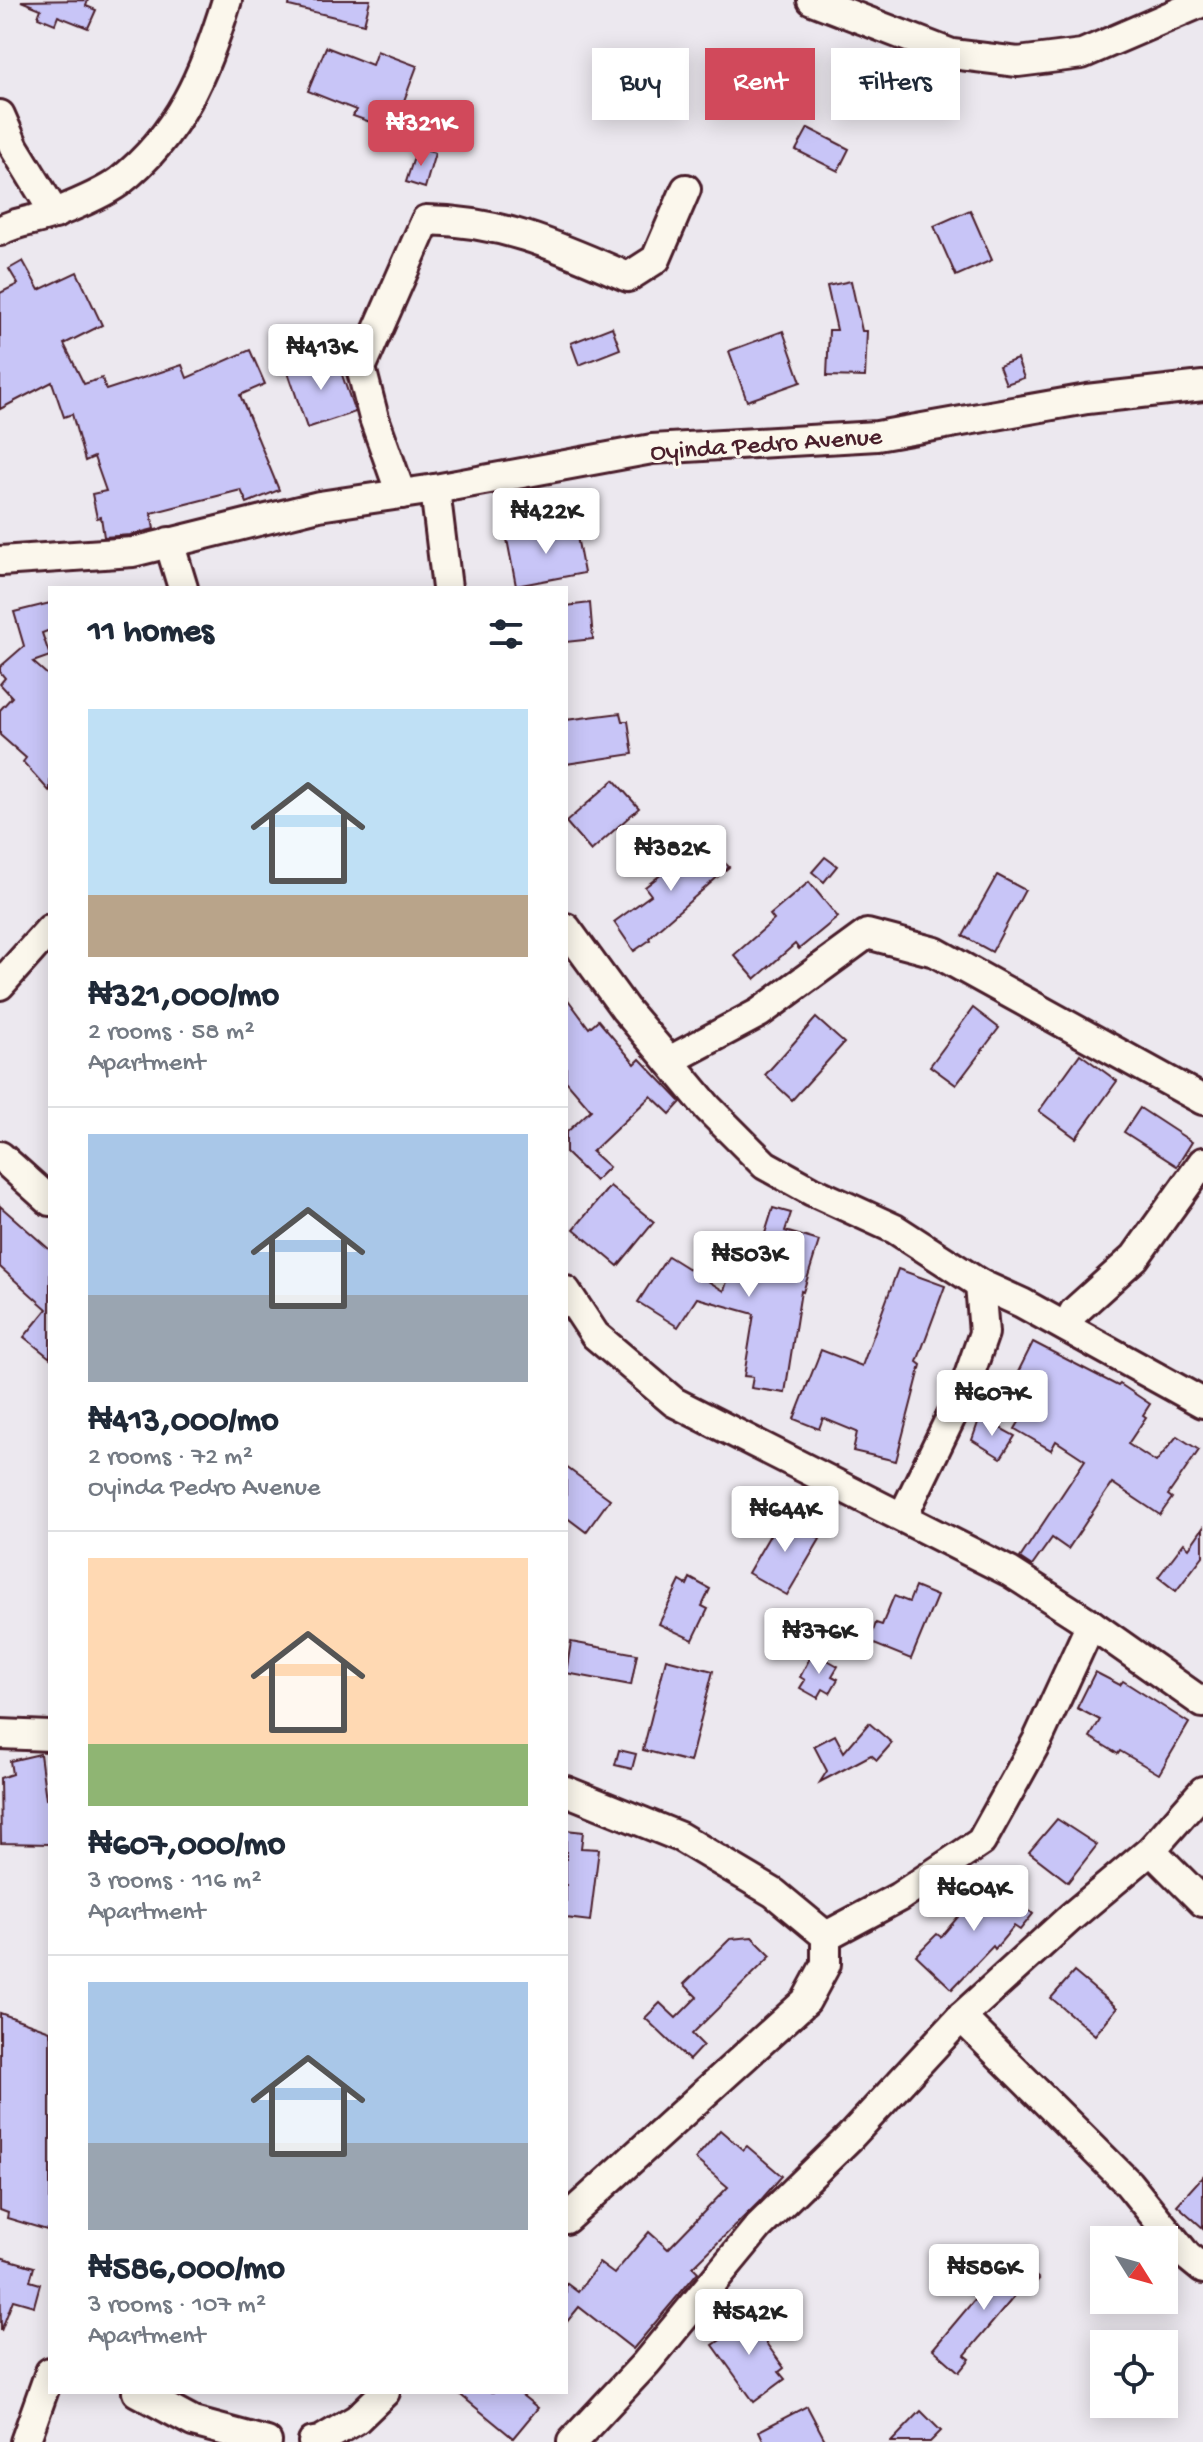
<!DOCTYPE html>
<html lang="en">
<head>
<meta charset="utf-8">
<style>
	:root { --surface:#fff; --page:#f2f2f3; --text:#1f2937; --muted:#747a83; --line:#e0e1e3; --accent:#d1495b }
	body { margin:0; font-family:"Gochi Hand",sans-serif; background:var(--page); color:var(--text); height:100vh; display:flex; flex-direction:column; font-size:30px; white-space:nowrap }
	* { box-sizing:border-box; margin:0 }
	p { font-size:26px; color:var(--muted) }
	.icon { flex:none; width:44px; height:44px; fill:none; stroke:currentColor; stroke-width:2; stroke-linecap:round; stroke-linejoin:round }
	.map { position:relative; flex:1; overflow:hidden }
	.details { position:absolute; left:48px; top:586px; width:520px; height:1808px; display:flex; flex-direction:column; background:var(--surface); border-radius:0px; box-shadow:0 4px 20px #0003 }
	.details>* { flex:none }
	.top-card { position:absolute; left:592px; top:48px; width:490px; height:72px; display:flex; gap:16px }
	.needle { width:52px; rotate:127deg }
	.tools { position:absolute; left:1090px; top:2226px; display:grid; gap:16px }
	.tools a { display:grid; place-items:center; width:88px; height:88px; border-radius:0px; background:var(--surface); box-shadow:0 4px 20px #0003; font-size:40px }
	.price { position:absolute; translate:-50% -68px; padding:0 18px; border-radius:8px; background:#fff; color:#222; font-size:26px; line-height:52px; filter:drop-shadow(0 2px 4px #0008) }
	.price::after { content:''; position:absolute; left:50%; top:48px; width:24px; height:18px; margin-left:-12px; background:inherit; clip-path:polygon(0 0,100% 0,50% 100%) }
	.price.on { background:var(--accent); color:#fff }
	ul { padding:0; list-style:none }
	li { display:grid; align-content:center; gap:16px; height:424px; padding:0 40px }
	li+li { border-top:2px solid var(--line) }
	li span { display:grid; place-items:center; height:248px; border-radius:0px; color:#555 }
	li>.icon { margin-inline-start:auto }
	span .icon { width:144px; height:144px; fill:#fffc; stroke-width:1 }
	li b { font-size:34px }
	h2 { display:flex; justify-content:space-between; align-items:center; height:96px; padding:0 40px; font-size:34px }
	.pill { padding:0 28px; border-radius:0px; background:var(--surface); box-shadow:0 4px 20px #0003; font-size:28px; line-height:72px }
	.pill.on { background:var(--accent); color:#fff }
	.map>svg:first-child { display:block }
	.building { fill:#c8c5f7; stroke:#4a1f2b; stroke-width:2 }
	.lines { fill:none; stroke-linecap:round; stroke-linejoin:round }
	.minor-casing { stroke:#4a1f2b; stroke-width:34 }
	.minor { stroke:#fbf7ec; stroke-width:28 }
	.labels { text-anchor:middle; stroke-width:6; stroke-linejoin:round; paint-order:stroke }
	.street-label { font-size:26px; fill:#4a1f2b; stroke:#fbf7ec }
</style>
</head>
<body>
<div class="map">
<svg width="1203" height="2442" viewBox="0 0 1203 2442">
	<rect width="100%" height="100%" fill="#ece8ef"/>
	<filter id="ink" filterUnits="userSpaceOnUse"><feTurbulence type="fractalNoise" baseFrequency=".0125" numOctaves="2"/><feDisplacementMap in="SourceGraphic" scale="16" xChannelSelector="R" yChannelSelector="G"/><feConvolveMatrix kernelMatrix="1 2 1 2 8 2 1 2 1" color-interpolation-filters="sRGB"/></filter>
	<g filter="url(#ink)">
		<g class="building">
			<polygon points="88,0 86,6 96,10 88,28 58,16 55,24 38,17 41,9 21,1"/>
			<polygon points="290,0 370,0 364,24 289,6"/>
			<polygon points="326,47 372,65 377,51 417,66 393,130 353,116 356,110 308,91"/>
			<polygon points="808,128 849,149 838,171 796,150"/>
			<polygon points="417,148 435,153 425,188 406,182"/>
			<polygon points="970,210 992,260 956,276 934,226"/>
			<polygon points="23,261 39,290 77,272 102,325 64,344 84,384 102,378 106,390 182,365 187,378 250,350 265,384 240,395 279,490 247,503 241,490 151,513 154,529 130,535 104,537 101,517 97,518 92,494 106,491 94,457 85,461 72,414 64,417 52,382 0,409 0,293 18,284 9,269"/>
			<polygon points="851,281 862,331 867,331 865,377 827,376 829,330 837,330 827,286"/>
			<polygon points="612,327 620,349 579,365 571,343"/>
			<polygon points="783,331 801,382 747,401 729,351"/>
			<polygon points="335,355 355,412 307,428 288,372"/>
			<polygon points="1017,359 1024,378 1006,384 999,366"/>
			<polygon points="575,526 584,573 516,586 507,539"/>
			<polygon points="50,603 50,630 42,633 50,656 33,662 50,677 50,792 23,762 26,758 0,735 0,710 12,697 0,684 5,678 0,672 0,667 24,646 14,612"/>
			<polygon points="590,603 593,639 566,642 566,606"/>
			<polygon points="620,713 622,721 628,721 633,754 566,764 566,720"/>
			<polygon points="614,780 639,808 591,851 566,822"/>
			<polygon points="700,839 729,867 658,929 649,938 650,940 634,951 614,922 651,895 645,887 667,870 687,847 692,852"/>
			<polygon points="825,857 837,866 824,882 812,872"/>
			<polygon points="997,875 1025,890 992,952 963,936"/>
			<polygon points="809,882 838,917 799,949 795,944 755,979 734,955 774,920 770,915"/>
			<polygon points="566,997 589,1028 598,1020 635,1064 640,1059 681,1102 670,1114 651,1096 592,1152 609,1167 595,1181 566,1153 566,1133 591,1110 566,1081"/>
			<polygon points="973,1008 999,1028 956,1085 930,1066"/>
			<polygon points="816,1018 844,1043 792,1100 765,1075"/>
			<polygon points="1080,1054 1117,1081 1076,1138 1039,1111"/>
			<polygon points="1140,1108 1192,1142 1177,1166 1124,1132"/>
			<polygon points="610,1186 654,1222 618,1266 574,1229"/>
			<polygon points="0,1206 50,1250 50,1358 24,1337 47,1309 0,1267"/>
			<polygon points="773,1208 791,1213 785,1231 819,1241 803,1292 801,1291 785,1393 751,1388 753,1377 744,1376 754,1314 697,1298 678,1327 638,1302 668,1256 724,1291 729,1275 750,1281"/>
			<polygon points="898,1269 945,1286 917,1362 921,1365 896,1461 853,1451 857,1432 823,1418 819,1429 794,1419 821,1350 862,1366"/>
			<polygon points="1033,1342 1118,1386 1120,1384 1150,1404 1143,1415 1146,1417 1128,1444 1156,1462 1177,1436 1199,1450 1168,1495 1172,1498 1160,1515 1112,1483 1068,1549 1052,1538 1032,1566 1020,1558 1085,1460 1056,1441 1051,1450 1015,1429 1038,1390 1015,1378"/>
			<polygon points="980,1417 1015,1436 1001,1458 972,1440"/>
			<polygon points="566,1467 610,1499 586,1532 566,1517"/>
			<polygon points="800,1514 815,1523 809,1532 820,1539 787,1595 748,1573 781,1516 795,1524"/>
			<polygon points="1203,1528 1203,1556 1176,1591 1158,1577 1184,1543 1189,1548"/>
			<polygon points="690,1578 710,1589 702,1606 708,1609 693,1640 659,1624 680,1581 687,1585"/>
			<polygon points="915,1587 937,1596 911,1659 869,1642 876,1623 882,1625 894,1596 909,1602"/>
			<polygon points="571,1642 637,1654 631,1685 566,1673"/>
			<polygon points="813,1652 838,1666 832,1676 838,1679 830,1693 823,1689 818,1698 800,1688 805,1680 800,1677"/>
			<polygon points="666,1659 713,1671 690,1762 643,1750"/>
			<polygon points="1095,1672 1120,1685 1123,1681 1189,1723 1159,1774 1120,1751 1118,1754 1090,1737 1100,1720 1077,1708"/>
			<polygon points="869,1723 892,1743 877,1760 871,1755 820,1782 827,1771 814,1746 835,1735 844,1752"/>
			<polygon points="619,1750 636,1754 632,1769 615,1765"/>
			<polygon points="40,1754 46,1799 50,1798 50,1844 1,1843 0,1778 12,1774 10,1761"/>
			<polygon points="1057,1819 1097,1845 1068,1882 1029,1852"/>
			<polygon points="566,1830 583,1832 581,1848 599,1849 590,1921 566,1918"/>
			<polygon points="991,1878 1033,1914 1020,1930 1014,1926 995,1949 993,1946 952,1989 916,1955 937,1934 941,1937"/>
			<polygon points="752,1937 771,1956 692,2034 703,2045 689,2060 645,2018 660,2003 676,2018 697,1997 684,1984 730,1939"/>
			<polygon points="1074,1972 1117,2008 1095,2035 1051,1998"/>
			<polygon points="0,2013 50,2031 50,2231 7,2218 8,2213 0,2210"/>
			<polygon points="720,2130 743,2150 747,2146 782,2176 759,2202 693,2267 698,2272 633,2349 579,2307 566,2323 566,2283 578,2292 599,2263 614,2274 649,2232 668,2249 728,2187 695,2159"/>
			<polygon points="1203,2176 1203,2228 1177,2205"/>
			<polygon points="1012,2255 1039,2279 1029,2291 1023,2286 965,2355 970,2359 959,2372 933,2349"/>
			<polygon points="0,2257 34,2267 30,2281 40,2284 34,2306 13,2300 1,2331"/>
			<polygon points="743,2311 784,2368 779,2372 785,2379 754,2402 713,2345 726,2336 719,2328"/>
			<polygon points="457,2392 518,2392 538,2408 513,2438"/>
			<polygon points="807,2406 826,2442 764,2442 759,2431"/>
			<polygon points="921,2411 941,2431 930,2442 891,2442"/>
		</g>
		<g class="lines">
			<defs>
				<g id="minor">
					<polyline points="812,0 952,54 1018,62 1082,54 1203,2"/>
					<polyline points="0,115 14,147 55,214"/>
					<path d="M0,231C18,220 39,221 58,212C78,204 102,194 119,182C180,134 205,72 227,0"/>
					<polyline points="435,489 447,588"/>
					<path d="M401,494L374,418L361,368L426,220C503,221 559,247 628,277L656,259L686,189"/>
					<polyline points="169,542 183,588"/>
					<polyline points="0,561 133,552 319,506 435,489 652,449 877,436 1087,399 1203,386"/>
					<polyline points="566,928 625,1009 669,1061 708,1108 765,1165 812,1191 895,1229 980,1284 1022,1303 1203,1403"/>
					<polyline points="0,985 50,929"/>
					<polyline points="669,1061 759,1013 867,934 935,952 1203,1100"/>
					<polyline points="0,1156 50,1201"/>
					<polyline points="566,1291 595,1335 674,1402 1010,1572 1091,1624 1203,1703"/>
					<polyline points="1066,1327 1074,1312 1135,1257 1203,1162"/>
					<polyline points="903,1516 964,1390 984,1333 980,1284"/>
					<polyline points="0,1734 50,1736"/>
					<polyline points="566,1791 680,1837 774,1893 826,1936 826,1964 806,2001 566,2219"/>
					<polyline points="1151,1850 1203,1902"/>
					<polyline points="826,1936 899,1897 981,1842 1037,1741 1091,1624"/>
					<polyline points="961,2017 1128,2183 1187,2256 1203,2269"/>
					<polyline points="137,2392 193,2422 267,2442"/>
					<polyline points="25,2442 50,2372"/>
					<polyline points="313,2442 320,2441 357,2419 385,2392"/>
					<polyline points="572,2442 646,2363 759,2226 850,2137 961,2017 1071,1917 1151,1850 1203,1791"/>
				</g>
			</defs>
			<use href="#minor" class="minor-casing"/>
			<use href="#minor" class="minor"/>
		</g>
	</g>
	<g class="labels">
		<g class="street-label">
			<text transform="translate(766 442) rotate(-4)" y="9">Oyinda Pedro Avenue</text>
		</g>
	</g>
</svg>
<div class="tools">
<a><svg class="needle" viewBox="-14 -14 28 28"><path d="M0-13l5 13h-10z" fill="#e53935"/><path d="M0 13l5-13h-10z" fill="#747a83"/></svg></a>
<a><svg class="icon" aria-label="locate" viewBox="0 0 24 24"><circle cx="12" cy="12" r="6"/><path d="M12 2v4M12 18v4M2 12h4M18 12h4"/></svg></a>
</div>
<b class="price on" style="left:421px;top:168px">₦321K</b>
<b class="price" style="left:321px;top:392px">₦413K</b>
<b class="price" style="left:546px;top:556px">₦422K</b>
<b class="price" style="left:671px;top:893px">₦382K</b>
<b class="price" style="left:749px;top:1299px">₦503K</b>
<b class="price" style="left:992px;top:1438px">₦607K</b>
<b class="price" style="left:785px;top:1554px">₦644K</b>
<b class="price" style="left:819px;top:1676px">₦376K</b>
<b class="price" style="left:974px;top:1933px">₦604K</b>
<b class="price" style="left:984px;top:2312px">₦586K</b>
<b class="price" style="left:749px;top:2357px">₦542K</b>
<div class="top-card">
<a class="pill">Buy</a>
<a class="pill on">Rent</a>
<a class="pill">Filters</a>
</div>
<section class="details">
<h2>11 homes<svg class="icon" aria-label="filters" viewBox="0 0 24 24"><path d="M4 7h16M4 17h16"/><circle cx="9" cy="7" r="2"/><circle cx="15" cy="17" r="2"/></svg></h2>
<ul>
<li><span style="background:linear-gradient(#bfe0f5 75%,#b9a48a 0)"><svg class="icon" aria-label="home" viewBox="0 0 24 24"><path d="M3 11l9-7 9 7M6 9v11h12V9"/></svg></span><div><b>₦321,000/mo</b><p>2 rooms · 58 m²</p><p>Apartment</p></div></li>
<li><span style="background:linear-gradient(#a9c7e8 65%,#9aa5b1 0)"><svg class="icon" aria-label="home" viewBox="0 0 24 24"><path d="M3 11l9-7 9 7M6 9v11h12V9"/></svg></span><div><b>₦413,000/mo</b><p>2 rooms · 72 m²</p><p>Oyinda Pedro Avenue</p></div></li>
<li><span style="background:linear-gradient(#ffd9b3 75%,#8fb573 0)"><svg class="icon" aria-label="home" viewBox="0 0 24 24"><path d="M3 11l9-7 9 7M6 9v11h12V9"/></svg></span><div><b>₦607,000/mo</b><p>3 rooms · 116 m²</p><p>Apartment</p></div></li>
<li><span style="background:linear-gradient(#a9c7e8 65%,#9aa5b1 0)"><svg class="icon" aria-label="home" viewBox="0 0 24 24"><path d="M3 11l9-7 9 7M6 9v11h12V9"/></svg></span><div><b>₦586,000/mo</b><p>3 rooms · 107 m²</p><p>Apartment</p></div></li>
</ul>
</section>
</div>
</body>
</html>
